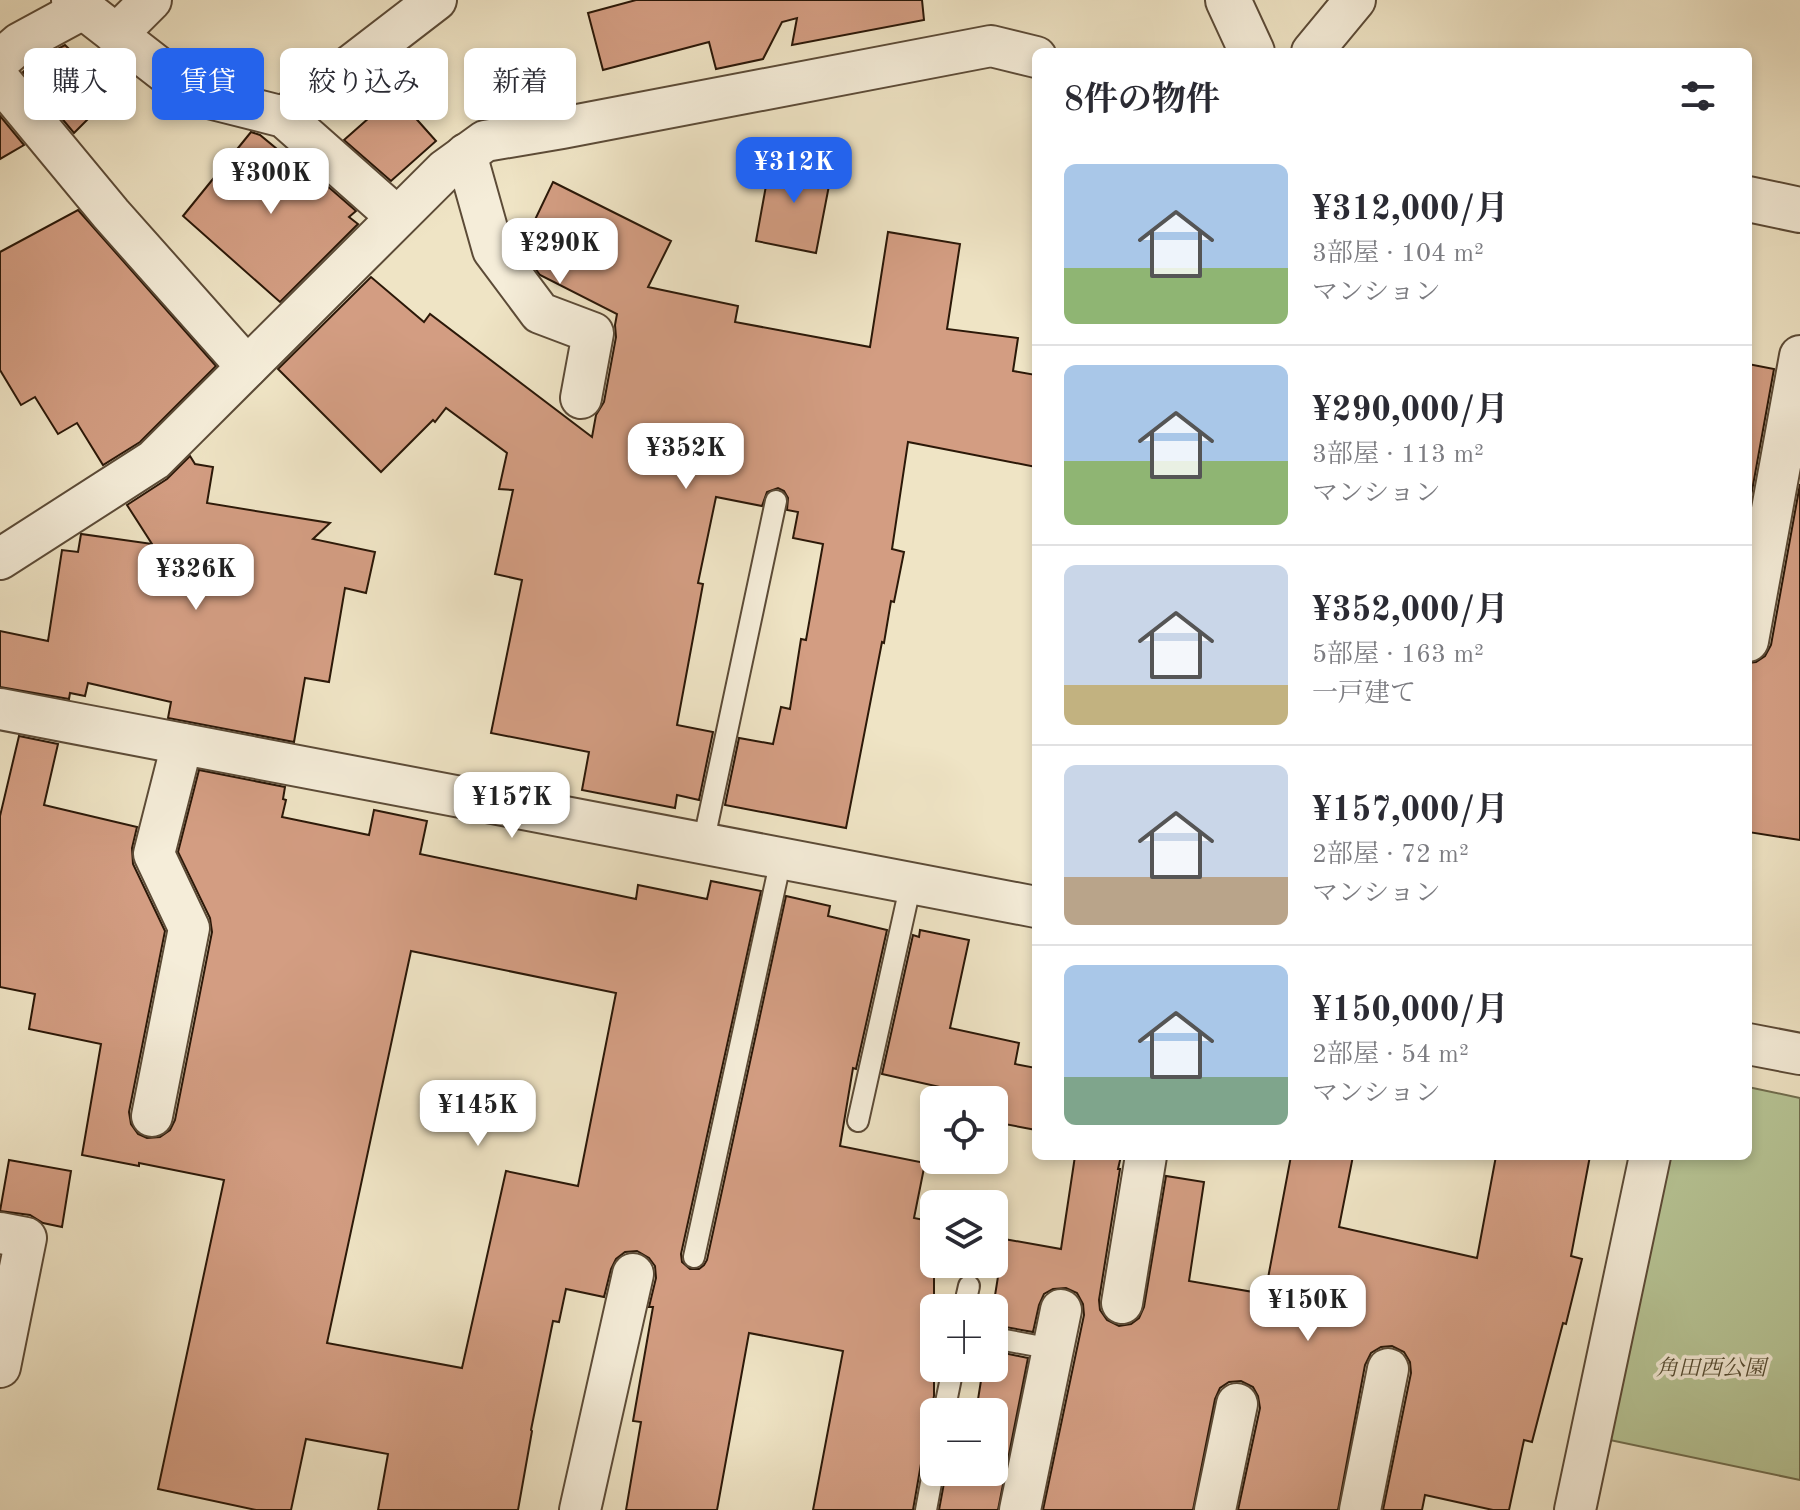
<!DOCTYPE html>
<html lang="ja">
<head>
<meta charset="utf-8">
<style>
	:root { --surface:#fff; --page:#f2f2f3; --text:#2b2b33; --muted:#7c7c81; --line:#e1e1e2; --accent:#2563eb }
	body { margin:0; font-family:"Old Standard TT","Noto Serif JP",serif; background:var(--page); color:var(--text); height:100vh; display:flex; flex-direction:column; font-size:30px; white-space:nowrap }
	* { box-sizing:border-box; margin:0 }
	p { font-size:26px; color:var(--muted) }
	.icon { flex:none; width:44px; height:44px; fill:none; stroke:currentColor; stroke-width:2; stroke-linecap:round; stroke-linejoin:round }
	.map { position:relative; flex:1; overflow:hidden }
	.side { position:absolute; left:1032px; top:48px; width:720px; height:1112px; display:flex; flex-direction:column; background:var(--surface); border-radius:12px; box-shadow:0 4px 12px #0003 }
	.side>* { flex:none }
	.hud { position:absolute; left:24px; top:48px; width:760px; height:72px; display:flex; gap:16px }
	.buttons { position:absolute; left:920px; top:1086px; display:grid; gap:16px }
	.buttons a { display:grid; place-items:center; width:88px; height:88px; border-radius:12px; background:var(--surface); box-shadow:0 4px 12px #0003; font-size:40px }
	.price { position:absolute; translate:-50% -68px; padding:0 18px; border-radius:16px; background:#fff; color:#222; font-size:26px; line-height:52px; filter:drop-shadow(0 2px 4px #0008) }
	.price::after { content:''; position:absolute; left:50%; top:48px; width:24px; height:18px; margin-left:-12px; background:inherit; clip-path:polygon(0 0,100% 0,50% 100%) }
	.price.active { background:var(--accent); color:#fff }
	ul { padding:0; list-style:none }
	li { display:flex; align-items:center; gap:24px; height:200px; padding:0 32px }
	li+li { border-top:2px solid var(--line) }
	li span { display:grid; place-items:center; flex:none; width:224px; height:160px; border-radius:12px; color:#555 }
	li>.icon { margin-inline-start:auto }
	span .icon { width:96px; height:96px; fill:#fffc; stroke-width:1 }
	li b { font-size:34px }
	h2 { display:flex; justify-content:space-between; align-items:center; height:96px; padding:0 32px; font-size:34px }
	.pill { padding:0 28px; border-radius:12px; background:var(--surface); box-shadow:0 4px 12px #0003; font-size:28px; line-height:72px }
	.pill.active { background:var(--accent); color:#fff }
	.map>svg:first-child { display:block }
	.green { fill:#b7c596; stroke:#716e4f; stroke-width:2 }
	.building { fill:#d39d82; stroke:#2b1808; stroke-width:2; fill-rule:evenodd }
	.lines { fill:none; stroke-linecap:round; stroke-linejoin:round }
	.service-casing { stroke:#5c4b37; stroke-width:24 }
	.minor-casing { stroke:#5c4b37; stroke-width:44 }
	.tertiary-casing { stroke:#5c4b37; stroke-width:48 }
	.service { stroke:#f5edd9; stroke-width:20 }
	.minor { stroke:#f5edd9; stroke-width:40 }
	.tertiary { stroke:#f5edd9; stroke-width:44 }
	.labels { text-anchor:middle; stroke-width:7; stroke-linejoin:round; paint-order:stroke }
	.park-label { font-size:22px; font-style:italic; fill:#554c33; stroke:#f5edd9 }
</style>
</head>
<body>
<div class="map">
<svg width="1800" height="1510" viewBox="0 0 1800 1510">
	<rect width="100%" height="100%" fill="#efe4c5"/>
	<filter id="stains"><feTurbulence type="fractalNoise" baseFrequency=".0025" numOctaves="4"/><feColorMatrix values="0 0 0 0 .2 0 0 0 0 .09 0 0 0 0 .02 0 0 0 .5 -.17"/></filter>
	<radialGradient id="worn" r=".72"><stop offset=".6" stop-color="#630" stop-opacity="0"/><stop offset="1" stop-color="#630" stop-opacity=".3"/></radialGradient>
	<polygon class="green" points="1748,1087 1800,1098 1800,1480 1605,1439 1664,1156 1748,1156"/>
	<g class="building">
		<polygon points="636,0 922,0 924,20 792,45 797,18 782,22 763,59 716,69 709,42 603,70 588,13"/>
		<polygon points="65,45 114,93 74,133 23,72 35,61"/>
		<polygon points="395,95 436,141 391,181 344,140"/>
		<polygon points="0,116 24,145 0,159"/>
		<polygon points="251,132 260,135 306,173 309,170 356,211 349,217 358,224 280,302 183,216"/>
		<polygon points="771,158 832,170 816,253 756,241"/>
		<polygon points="553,182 671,241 648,287 738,306 735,322 870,347 888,232 960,244 947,329 1018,338 1013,371 1036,375 1036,467 908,442 892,549 904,552 894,602 891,601 884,643 882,642 846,828 725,805 739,738 773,744 781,707 790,709 801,639 806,640 823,544 793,538 798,512 787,510 788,498 784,491 778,488 767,492 762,506 716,497 698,583 703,584 677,725 713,732 699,800 677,795 675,808 582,790 589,752 491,733 522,580 495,574 513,490 499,489 507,453 446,408 435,422 433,420 381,472 278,369 371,277 424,322 430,314 592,437 596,415 604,402 616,337 615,325 617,314 540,275 521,249"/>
		<polygon points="78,210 216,366 140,442 103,465 77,423 58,434 35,397 21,405 0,370 0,252"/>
		<polygon points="1748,364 1774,369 1748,513"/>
		<polygon points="190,456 195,464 213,467 207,503 330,523 313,539 375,552 366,593 345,588 329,682 305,678 294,742 168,718 171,702 88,683 85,696 70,693 69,699 0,687 0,631 48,641 62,550 78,552 81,534 152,544 127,505 167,479"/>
		<polygon points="1800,484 1800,840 1748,832 1748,663 1756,662 1765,656 1771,645"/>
		<path d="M19,736L58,744L44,805L137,827L132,848L133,864L165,931L129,1112L131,1124L138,1134L147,1138L160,1137L170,1130L175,1120L212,932L210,918L178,852L199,770L285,787L283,799L286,800L282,817L369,835L374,810L427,821L420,854L636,899L638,885L707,899L711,881L761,891L681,1254L682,1262L690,1269H699L704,1265L707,1260L786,896L830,906L828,916L887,930L856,1069L853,1068L840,1146L925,1163L914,1218L934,1222V1396L931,1410L934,1420V1454L925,1458L921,1464L913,1510H813L843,1351L749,1333L717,1510H626L641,1422L633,1421L653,1307H649L656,1278L655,1266L649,1258L637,1251L625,1252L616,1259L611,1269L604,1297L566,1289L559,1322L553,1321L531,1430L532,1431L518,1510H378L388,1454L306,1439L291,1510H256L158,1489L224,1180L139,1163V1166L82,1155L101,1044L29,1029L35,994L0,987V816ZM411,951L616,993L578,1186L506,1171L462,1368L327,1343Z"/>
		<polygon points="920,930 969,940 950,1028 1019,1043 1015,1064 1036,1068 1036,1130 994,1122 994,1100 970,1100 971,1094 882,1074 913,935 919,937"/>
		<polygon points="1075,1156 1121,1156 1118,1169 1120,1169 1099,1300 1100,1310 1107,1320 1119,1326 1131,1324 1139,1318 1144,1307 1166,1176 1204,1182 1189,1281 1265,1294 1291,1156 1353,1156 1339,1227 1477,1258 1496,1156 1590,1156 1571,1256 1582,1259 1566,1324 1563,1323 1532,1442 1524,1440 1509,1510 1493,1510 1425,1495 1422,1510 1383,1510 1411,1373 1410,1362 1404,1352 1392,1346 1381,1347 1371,1353 1365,1365 1338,1510 1238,1510 1260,1408 1258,1396 1253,1387 1241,1381 1229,1382 1220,1388 1215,1399 1193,1510 1043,1510 1084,1315 1083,1304 1077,1293 1066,1288 1053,1289 1044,1294 1039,1305 1033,1332 994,1325 993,1308 1004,1239 1061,1249"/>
		<polygon points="9,1160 71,1171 62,1227 43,1223 30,1215 0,1211"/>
		<polygon points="994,1351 1028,1358 998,1510 939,1510 946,1472 994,1472 994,1412 976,1412 983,1368 994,1368"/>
	</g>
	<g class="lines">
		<defs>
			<g id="service">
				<polyline points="703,844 776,501"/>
				<polyline points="858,1121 911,883"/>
				<polyline points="694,1257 781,859"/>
				<polyline points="964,1308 969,1286"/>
				<polyline points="994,1338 1053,1349"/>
				<polyline points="944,1412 953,1368"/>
				<polyline points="926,1510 934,1467"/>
			</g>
			<g id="minor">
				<polyline points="72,0 193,94 284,117 397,217"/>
				<polyline points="116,35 151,0"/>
				<polyline points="1312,52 1355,0"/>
				<polyline points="0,60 20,43 83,9"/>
				<polyline points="0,80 111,214 247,367"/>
				<polyline points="284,117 436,0"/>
				<polyline points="466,154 493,250 540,313 593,333 581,398"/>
				<polyline points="0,559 154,460 445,170 485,141 562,128 991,46 1036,57"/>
				<polyline points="1748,641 1800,356"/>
				<polyline points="0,709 1036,907"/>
				<polyline points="1748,1044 1800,1054"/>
				<polyline points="152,1116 189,928 154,854 182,744"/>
				<polyline points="0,1233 26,1238 0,1367"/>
				<polyline points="1122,1303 1146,1156"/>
				<polyline points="580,1510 633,1274"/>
				<polyline points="1020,1510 1061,1310"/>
				<polyline points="1215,1510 1237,1404"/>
				<polyline points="1360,1510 1388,1369"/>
				<polyline points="1575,1510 1650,1156"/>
			</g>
			<g id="tertiary">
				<polyline points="1228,0 1252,52"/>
				<polyline points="1748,199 1800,210"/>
			</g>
		</defs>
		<use href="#service" class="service-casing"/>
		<use href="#minor" class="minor-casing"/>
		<use href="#tertiary" class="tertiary-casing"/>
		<use href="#service" class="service"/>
		<use href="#minor" class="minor"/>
		<use href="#tertiary" class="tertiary"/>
	</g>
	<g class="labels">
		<g class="park-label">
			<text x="1711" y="1375">角田西公園</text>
		</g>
	</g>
	<rect width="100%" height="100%" filter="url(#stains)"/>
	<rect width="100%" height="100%" fill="url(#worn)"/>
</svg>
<div class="buttons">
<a><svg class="icon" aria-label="locate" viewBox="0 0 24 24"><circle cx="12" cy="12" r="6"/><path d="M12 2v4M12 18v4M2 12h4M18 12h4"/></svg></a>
<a><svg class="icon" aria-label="layers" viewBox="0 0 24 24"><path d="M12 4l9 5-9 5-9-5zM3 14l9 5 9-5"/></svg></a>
<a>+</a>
<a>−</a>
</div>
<b class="price active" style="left:794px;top:205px">¥312K</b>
<b class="price" style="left:271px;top:216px">¥300K</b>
<b class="price" style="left:560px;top:286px">¥290K</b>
<b class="price" style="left:686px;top:491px">¥352K</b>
<b class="price" style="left:196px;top:612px">¥326K</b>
<b class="price" style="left:512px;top:840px">¥157K</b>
<b class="price" style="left:478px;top:1148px">¥145K</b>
<b class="price" style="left:1308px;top:1343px">¥150K</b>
<div class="hud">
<a class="pill">購入</a>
<a class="pill active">賃貸</a>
<a class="pill">絞り込み</a>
<a class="pill">新着</a>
</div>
<section class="side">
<h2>8件の物件<svg class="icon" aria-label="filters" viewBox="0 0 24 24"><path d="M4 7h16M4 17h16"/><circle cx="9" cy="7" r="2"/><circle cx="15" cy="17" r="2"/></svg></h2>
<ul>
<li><span style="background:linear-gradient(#a9c7e8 65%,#8fb573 0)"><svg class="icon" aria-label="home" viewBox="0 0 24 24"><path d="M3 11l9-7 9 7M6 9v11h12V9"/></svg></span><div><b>¥312,000/月</b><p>3部屋 · 104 m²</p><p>マンション</p></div></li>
<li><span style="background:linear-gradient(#a9c7e8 60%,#8fb573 0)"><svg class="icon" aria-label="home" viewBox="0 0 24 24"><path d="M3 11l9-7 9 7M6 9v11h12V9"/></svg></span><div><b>¥290,000/月</b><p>3部屋 · 113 m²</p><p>マンション</p></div></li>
<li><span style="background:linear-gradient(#c9d6e8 75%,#c2b280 0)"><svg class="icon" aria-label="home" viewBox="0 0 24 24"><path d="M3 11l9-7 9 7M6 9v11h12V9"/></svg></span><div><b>¥352,000/月</b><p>5部屋 · 163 m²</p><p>一戸建て</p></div></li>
<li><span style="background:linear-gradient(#c9d6e8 70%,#b9a48a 0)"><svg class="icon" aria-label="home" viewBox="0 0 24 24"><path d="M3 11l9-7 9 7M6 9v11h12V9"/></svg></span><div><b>¥157,000/月</b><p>2部屋 · 72 m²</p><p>マンション</p></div></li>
<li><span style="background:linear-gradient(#a9c7e8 70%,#7fa58c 0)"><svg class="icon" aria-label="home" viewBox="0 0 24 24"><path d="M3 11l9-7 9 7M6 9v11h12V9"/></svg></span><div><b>¥150,000/月</b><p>2部屋 · 54 m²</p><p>マンション</p></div></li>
</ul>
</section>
</div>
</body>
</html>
